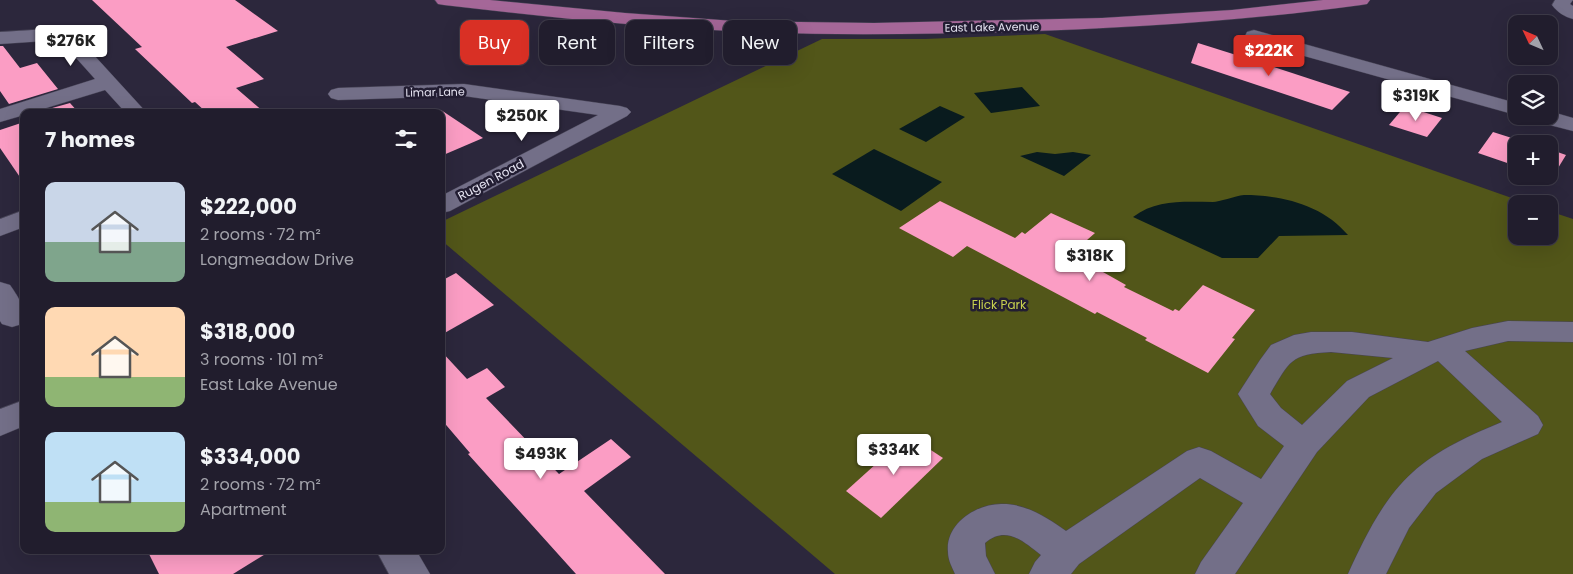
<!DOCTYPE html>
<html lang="en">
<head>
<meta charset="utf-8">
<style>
	:root { --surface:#211d2d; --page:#2d2a39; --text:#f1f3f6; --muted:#a2a2aa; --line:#3e3b49; --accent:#d93025 }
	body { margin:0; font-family:Poppins,sans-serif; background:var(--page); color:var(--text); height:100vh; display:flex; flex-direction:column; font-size:19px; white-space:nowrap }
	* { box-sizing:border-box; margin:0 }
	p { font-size:16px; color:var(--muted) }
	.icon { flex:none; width:28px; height:28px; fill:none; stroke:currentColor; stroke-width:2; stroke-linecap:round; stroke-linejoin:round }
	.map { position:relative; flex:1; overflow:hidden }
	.panel { position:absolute; left:20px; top:109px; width:425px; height:445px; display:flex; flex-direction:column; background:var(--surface); border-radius:10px; box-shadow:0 5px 20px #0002,0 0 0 1px var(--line) }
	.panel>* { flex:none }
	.top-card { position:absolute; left:460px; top:20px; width:475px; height:45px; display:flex; gap:10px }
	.needle { width:32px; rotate:314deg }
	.fabs { position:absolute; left:1508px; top:15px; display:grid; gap:10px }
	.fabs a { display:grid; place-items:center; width:50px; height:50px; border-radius:10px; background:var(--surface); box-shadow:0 5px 20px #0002,0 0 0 1px var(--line); font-size:25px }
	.price { position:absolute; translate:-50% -42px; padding:0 11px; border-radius:5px; background:#fff; color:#222; font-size:16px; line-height:32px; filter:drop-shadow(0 1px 2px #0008) }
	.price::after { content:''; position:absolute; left:50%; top:30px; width:15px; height:11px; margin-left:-8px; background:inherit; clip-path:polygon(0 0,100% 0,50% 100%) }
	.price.selected { background:var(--accent); color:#fff }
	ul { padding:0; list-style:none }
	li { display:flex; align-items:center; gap:15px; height:125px; padding:0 25px }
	li span { display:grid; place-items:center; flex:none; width:140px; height:100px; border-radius:10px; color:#555 }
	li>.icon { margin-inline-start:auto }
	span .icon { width:60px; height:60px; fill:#fffc; stroke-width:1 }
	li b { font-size:21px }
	h2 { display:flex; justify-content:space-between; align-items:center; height:60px; padding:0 25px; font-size:21px }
	.tag { padding:0 18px; border-radius:10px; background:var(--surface); box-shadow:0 5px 20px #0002,0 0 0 1px var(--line); font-size:18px; line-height:45px }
	.tag.selected { background:var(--accent); color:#fff }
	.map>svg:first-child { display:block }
	.green { fill:#525619 }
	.water { fill:#091b1e }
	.building { fill:#fb9dc4 }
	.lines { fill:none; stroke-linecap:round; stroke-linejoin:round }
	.minor-casing { stroke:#464355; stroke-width:1 }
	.major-casing { stroke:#464355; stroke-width:1 }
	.minor { fill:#736f88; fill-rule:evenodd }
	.major { fill:#a56798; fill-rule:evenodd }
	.labels { text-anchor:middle; stroke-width:5; stroke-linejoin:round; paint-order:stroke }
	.far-street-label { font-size:11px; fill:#e6e4f2; stroke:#221d32 }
	.street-label { font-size:12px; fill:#e6e4f2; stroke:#221d32 }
	.park-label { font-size:12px; fill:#c7d04e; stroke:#221d32 }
</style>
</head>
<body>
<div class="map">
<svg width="1573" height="574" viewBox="0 0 1573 574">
	<rect width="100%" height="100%" fill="#2c273c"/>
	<polygon class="green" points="1045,34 1529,204 1516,204 1516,236 1549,236 1549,211 1573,219 1573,574 835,574 441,240 441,222 822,39 925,39"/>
	<g class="water">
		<polygon points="1022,87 1040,106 991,113 974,93"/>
		<polygon points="940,106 965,117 926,142 899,129"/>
		<polygon points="874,149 942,182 901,211 832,174"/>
		<polygon points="1037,152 1055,154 1073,152 1091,155 1064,176 1020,156"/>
		<path d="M1244,195C1282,195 1323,205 1348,235L1279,236L1258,258H1222L1133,217C1157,199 1184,202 1213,202C1219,202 1235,196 1244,195Z"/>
	</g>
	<g class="building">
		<polygon points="92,0 235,0 278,31 226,47 264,79 236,88 264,112 206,112 195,102 192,103 135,49 142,47"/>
		<polygon points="1198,43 1268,65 1350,92 1332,110 1191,63"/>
		<polygon points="0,46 3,46 20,68 37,63 58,89 9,104 0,91"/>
		<polygon points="70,103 78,112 38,112"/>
		<polygon points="1405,106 1442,118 1427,137 1389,125"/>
		<polygon points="441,110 483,138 441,156"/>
		<polygon points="24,122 24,183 0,148 0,130"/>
		<polygon points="1493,132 1531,144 1516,144 1516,166 1478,153"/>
		<polygon points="1549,149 1566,155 1552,178 1548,176"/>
		<polygon points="940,201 1015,238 1022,232 1025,234 1051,213 1095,233 1071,254 1126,285 1124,287 1173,311 1175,309 1179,311 1203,285 1255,310 1232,338 1235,339 1208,373 1145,340 1147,338 1097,312 1095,314 967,246 953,257 899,228"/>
		<polygon points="456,273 494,305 441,335 441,281"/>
		<polygon points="441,351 467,379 487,368 505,387 486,398 559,474 611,439 631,457 584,491 665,574 576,574 468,454 470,453 441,419"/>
		<polygon points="908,435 943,458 881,518 846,491"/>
		<polygon points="147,550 272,550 233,574 159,574"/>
	</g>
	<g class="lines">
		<defs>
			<g id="minor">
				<path d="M1555,0H1573L1570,4L1573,6V19C1565,17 1557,12 1552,5Z"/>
				<polygon points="65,28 71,30 146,112 125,112 105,90 33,112 24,112 24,115 0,122 0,109 95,79 60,40 0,44 0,32"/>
				<polygon points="1254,30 1516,103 1516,115 1247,40 1245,36 1247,32"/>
				<polygon points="464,84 620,106 627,108 631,112 627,116 450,211 441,213 441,196 598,115 464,96 338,100 331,98 328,94 331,90 338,88"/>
				<polygon points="1549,111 1573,118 1573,131 1534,121 1532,116 1549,116"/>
				<polygon points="24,210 24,227 0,236 0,219"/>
				<path d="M0,282L10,285C17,295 28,311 22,324L12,327L2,324L0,321Z"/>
				<path d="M1508,321L1573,322V342L1508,341L1465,351L1538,416L1543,425L1538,434L1482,459L1436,493L1409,528L1386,574H1348C1364,539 1383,499 1412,473C1438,449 1471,435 1502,422L1438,361L1369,397L1317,452L1235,574H1195L1201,562L1243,503L1200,478L1079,564L1071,574H1029L1035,562L1041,555C1023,541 1006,525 985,543L986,556L995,574H955C952,567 948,560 948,552C945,523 978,503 1003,504C1026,504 1048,518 1066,531L1187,451L1199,447L1211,451L1261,479L1284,446L1258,426L1238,394L1260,360L1271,345L1294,335L1311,332H1352L1428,342L1472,328ZM1331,352L1393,358L1347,381L1302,425L1281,408L1270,394C1290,361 1290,354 1331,352Z"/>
				<polygon points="24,400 24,426 0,436 0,409"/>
				<polygon points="376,550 416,550 430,574 389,574"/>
			</g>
			<path id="major" d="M435,0H490L625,13L734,21L874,23L1102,18L1232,10L1323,0H1370L1367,4L1361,5C1245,21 1128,28 1011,32C919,34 826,36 734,31C637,27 540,16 444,5L438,4Z"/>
		</defs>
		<use href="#minor" class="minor-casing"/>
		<use href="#major" class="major-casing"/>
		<use href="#minor" class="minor"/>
		<use href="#major" class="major"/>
	</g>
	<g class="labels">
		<g class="far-street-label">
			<text transform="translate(992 27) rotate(-1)" y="4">East Lake Avenue</text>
			<text transform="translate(435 92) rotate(-1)" y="4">Limar Lane</text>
		</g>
		<g class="street-label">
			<text transform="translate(491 180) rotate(-28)" y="4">Rugen Road</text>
		</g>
		<g class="park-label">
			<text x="999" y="309">Flick Park</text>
		</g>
	</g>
</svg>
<div class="fabs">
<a><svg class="needle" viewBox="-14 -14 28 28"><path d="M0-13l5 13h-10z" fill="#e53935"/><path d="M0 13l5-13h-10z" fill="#a2a2aa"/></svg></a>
<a><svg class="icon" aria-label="layers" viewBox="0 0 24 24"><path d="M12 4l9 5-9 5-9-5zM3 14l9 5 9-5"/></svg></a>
<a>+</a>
<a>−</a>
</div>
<b class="price" style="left:71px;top:67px">$276K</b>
<b class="price selected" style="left:1269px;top:77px">$222K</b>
<b class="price" style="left:1416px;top:122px">$319K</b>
<b class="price" style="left:522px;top:142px">$250K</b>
<b class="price" style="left:1090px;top:282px">$318K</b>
<b class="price" style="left:894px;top:476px">$334K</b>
<b class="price" style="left:541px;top:480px">$493K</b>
<div class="top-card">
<a class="tag selected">Buy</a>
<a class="tag">Rent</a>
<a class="tag">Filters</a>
<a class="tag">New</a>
</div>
<section class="panel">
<h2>7 homes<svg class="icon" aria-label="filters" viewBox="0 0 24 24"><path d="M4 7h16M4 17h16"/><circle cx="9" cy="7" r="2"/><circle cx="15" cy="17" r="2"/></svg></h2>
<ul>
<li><span style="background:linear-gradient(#c9d6e8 60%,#7fa58c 0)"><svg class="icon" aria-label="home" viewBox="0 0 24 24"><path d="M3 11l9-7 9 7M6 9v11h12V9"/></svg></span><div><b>$222,000</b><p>2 rooms · 72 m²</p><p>Longmeadow Drive</p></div></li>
<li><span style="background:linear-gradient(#ffd9b3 70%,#8fb573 0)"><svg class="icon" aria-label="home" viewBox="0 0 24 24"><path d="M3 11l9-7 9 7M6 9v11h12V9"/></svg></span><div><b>$318,000</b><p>3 rooms · 101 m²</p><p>East Lake Avenue</p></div></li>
<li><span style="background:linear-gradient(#bfe0f5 70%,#8fb573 0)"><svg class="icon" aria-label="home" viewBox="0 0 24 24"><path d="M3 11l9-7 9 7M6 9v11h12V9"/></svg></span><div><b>$334,000</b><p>2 rooms · 72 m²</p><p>Apartment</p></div></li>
</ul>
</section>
</div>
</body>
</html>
